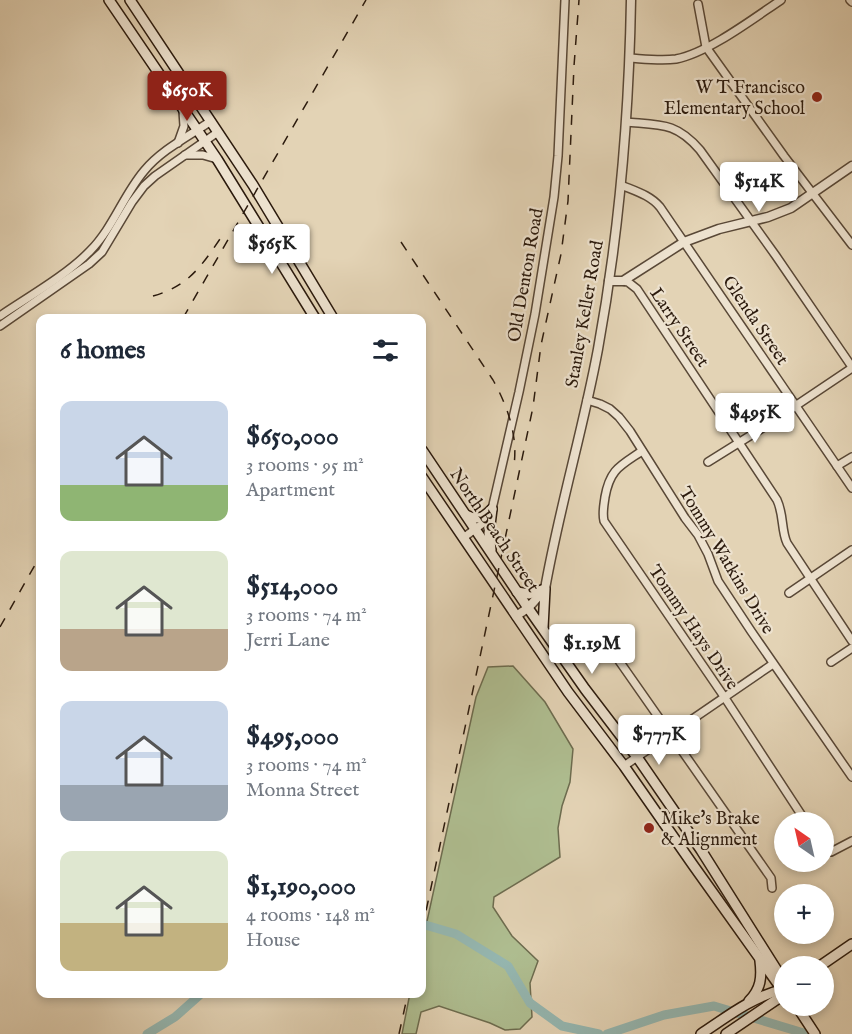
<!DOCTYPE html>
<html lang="en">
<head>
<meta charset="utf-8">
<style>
	:root { --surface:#fff; --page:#f6f6f7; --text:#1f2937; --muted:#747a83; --accent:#8f2418 }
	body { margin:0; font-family:"IM FELL English",serif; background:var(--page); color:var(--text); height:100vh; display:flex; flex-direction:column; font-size:22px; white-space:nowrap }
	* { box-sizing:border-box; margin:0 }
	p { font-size:20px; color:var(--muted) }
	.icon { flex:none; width:33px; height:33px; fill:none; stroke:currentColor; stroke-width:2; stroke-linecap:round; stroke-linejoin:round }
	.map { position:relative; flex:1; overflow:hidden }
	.side { position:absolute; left:36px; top:314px; width:390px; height:684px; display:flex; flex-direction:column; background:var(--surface); border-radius:12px; box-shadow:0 3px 9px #0003 }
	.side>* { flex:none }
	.needle { width:39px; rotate:326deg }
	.controls { position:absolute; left:774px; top:812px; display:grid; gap:12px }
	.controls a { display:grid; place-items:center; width:60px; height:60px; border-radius:50%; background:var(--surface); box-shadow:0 3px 9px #0003; font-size:30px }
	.price { position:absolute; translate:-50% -51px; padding:0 14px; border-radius:6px; background:#fff; color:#222; font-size:20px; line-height:39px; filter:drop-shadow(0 2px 3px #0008) }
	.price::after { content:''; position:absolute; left:50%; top:36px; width:18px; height:14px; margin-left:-9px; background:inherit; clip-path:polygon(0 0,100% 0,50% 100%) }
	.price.on { background:var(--accent); color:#fff }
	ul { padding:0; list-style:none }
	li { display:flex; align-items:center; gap:18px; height:150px; padding:0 24px }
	li span { display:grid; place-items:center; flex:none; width:168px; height:120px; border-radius:12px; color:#555 }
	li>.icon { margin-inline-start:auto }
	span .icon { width:72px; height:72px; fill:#fffc; stroke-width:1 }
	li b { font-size:26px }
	h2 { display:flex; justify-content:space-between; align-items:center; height:72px; padding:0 24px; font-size:26px }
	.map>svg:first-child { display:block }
	.green { fill:#afbe91; stroke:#6d6c4f; stroke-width:1.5 }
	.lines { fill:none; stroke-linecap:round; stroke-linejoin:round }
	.river { stroke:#95b7b1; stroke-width:9 }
	.minor-casing { stroke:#594837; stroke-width:10 }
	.tertiary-casing { stroke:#594837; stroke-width:11 }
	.secondary-casing { stroke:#2b1a0d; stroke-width:12 }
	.minor { stroke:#ede2cf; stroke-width:7 }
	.tertiary { stroke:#ede2cf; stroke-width:8 }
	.secondary { stroke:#ede2cf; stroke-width:9 }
	.rail { stroke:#2b1a0d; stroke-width:1.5; stroke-dasharray:10 10; stroke-linecap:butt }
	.poi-dot { fill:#8f2418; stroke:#ede2cf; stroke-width:2 }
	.labels { text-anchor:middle; stroke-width:4.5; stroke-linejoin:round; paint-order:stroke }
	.poi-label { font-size:18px; fill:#2b1a0d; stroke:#ede2cf; text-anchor:end }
	.street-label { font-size:18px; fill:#2b1a0d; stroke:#ede2cf }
</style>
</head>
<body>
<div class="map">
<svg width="852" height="1034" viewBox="0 0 852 1034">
	<rect width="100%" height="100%" fill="#e3d3b5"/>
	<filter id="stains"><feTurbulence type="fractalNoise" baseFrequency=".00333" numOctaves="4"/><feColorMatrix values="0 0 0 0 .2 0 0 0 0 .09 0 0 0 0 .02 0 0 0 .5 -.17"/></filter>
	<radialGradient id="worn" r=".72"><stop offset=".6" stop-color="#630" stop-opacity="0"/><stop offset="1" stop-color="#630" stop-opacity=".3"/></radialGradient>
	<polygon class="green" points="513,666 545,702 573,749 570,782 562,806 558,828 560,857 494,897 493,907 512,936 538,961 530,983 532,1017 520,1029 505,1030 490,1023 439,1006 421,1012 416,1034 402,1034 410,993 422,993 422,944 476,697 488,667"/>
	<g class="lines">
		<g class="river">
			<polyline points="422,924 456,934 508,966 530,1003 562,1026 599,1034"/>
			<polyline points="147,1034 175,1017 202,993"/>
			<polyline points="607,1034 664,1015 714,1006 807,1034"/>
		</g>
		<defs>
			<g id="minor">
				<polyline points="850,0 852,2"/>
				<polyline points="698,4 706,47 784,156 852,245"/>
				<path d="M630,58C645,59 661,61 676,59C708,53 754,18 781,0"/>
				<path d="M626,122C660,125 676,122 700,150L776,256L852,367"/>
				<polyline points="178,143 184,126 183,111"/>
				<polyline points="185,155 203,155 217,159"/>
				<path d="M621,185C635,191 650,195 660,207L852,488"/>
				<path d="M623,281L628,282L637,289L777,500C784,515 781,530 787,543L852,641"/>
				<path d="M0,316C28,297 67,275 90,251C113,228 123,196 144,171C161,150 189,136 211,121"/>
				<polyline points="0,326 89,264 102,252 132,202 144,186 155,176 218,132"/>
				<polyline points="587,400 600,404 610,409 619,417 630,431 685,518 698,535 708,554 718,581 751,631 852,777"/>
				<path d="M642,451C620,466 610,469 605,497C604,505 602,513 604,521L725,698L806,822"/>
				<polyline points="708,462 764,427 852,368"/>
				<polyline points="837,466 852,457"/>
				<polyline points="463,538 486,521 492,509 519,392 535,314 554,197 558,156 565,0"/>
				<polyline points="789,593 852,550"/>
				<polyline points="615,655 771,878 772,888"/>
				<polyline points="831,662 852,648"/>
				<polyline points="624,766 773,664"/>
				<polyline points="824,847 831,852 852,841"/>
			</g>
			<g id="tertiary">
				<polyline points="609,281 623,281 684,242 719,229 768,217 791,208 852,166"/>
				<path d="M516,616L528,608L545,589C559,509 583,430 598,349C619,234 629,117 631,0"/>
			</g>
			<g id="secondary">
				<polyline points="109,0 217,159 315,318"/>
				<polyline points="130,0 253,185 333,318"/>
				<polyline points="422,450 528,608 585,689 637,757 701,850 783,980 784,985"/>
				<polyline points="422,477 568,692 624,766 693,865 778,984 784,989"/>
				<path d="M466,515C478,521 483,518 492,509"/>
				<polyline points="491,550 489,533 492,509"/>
				<polyline points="517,592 529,594 545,589 543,628"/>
				<polyline points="820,966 852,944"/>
				<path d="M749,1001C761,989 762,977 760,961"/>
				<polyline points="796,1005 815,1034"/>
				<path d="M701,1034C728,1016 752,997 784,989"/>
				<polyline points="726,1034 779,998 784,990"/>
			</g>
		</defs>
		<use href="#minor" class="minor-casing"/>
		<use href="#tertiary" class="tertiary-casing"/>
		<use href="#secondary" class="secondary-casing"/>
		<use href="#minor" class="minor"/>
		<use href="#tertiary" class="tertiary"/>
		<use href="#secondary" class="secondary"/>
		<g class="rail">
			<path d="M401,242L493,380C507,405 518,435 514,465"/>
			<path d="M153,296C188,286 200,268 220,239"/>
			<polyline points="183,318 366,0"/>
			<polyline points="0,627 40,556"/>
			<polyline points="422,930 533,407 541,345 561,254 568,201 574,66 579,0"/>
			<polyline points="399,1034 408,993"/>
		</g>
	</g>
	<g class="poi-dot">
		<circle cx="817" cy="97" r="6"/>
		<circle cx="649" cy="828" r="6"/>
	</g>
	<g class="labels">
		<g class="poi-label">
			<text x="805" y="93">W T Francisco<tspan x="805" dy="21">Elementary School</tspan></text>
			<text x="661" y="824" text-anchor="start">Mike's Brake<tspan x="661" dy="21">&amp; Alignment</tspan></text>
		</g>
		<g class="street-label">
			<text transform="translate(525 275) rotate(-80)" y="6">Old Denton Road</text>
			<text transform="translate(584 314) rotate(-80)" y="6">Stanley Keller Road</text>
			<text transform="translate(756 320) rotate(56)" y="6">Glenda Street</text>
			<text transform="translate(680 327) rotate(56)" y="6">Larry Street</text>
			<text transform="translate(495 530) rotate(56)" y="6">North Beach Street</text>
			<text transform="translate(727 560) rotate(59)" y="6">Tommy Watkins Drive</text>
			<text transform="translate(694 627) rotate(56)" y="6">Tommy Hays Drive</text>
		</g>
	</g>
	<rect width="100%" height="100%" filter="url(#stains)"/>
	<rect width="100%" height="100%" fill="url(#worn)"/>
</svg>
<div class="controls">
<a><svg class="needle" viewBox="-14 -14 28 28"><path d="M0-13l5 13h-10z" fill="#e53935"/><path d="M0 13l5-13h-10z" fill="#747a83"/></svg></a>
<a>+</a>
<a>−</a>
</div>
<b class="price on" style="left:187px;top:122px">$650K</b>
<b class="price" style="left:759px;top:213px">$514K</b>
<b class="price" style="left:272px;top:275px">$565K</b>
<b class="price" style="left:755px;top:444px">$495K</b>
<b class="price" style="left:592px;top:675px">$1.19M</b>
<b class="price" style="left:659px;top:766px">$777K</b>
<section class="side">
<h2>6 homes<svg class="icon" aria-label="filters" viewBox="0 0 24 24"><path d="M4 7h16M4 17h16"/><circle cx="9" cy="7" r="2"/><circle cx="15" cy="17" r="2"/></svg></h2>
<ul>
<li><span style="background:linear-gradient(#c9d6e8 70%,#8fb573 0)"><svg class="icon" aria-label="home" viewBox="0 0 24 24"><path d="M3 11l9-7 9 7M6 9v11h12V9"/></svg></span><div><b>$650,000</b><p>3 rooms · 95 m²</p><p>Apartment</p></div></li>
<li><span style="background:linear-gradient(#dfe7d0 65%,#b9a48a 0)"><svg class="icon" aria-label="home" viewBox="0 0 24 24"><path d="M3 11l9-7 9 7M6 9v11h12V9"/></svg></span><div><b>$514,000</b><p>3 rooms · 74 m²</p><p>Jerri Lane</p></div></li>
<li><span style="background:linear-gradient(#c9d6e8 70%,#9aa5b1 0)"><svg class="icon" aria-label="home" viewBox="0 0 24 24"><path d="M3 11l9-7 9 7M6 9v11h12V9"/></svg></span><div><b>$495,000</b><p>3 rooms · 74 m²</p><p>Monna Street</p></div></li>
<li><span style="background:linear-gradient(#dfe7d0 60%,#c2b280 0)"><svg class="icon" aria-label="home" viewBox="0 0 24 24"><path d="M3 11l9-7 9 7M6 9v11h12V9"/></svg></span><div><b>$1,190,000</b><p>4 rooms · 148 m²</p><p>House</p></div></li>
</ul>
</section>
</div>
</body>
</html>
